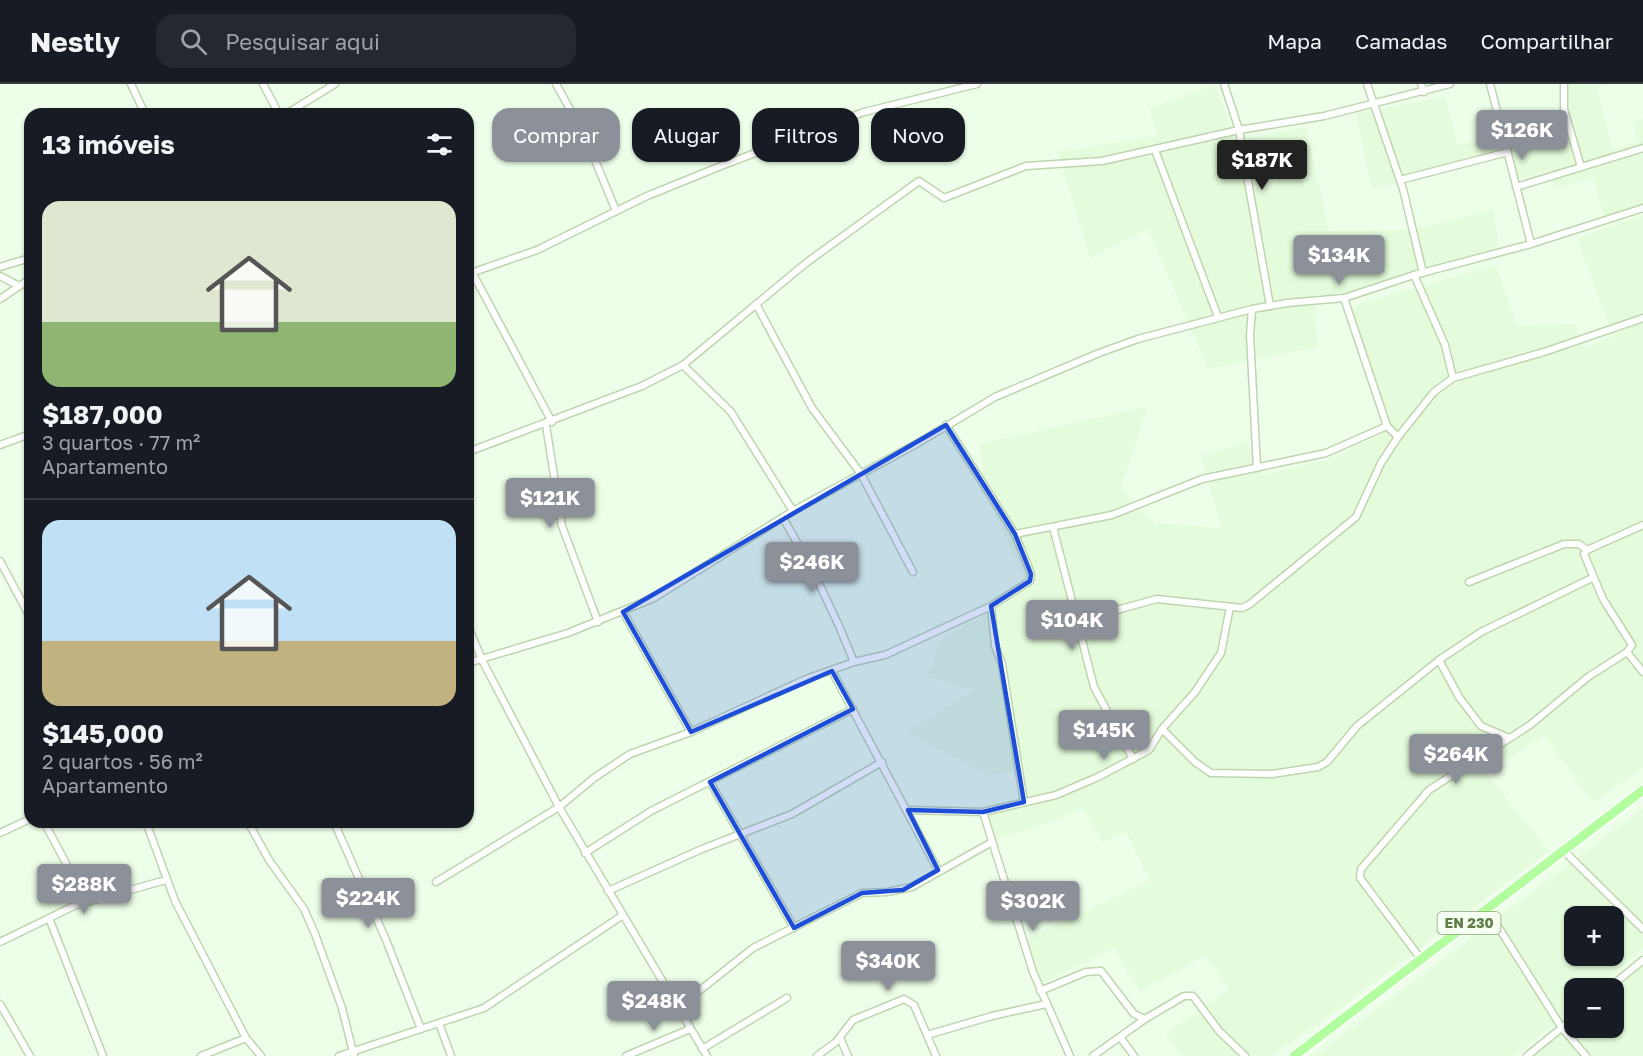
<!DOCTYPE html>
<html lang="pt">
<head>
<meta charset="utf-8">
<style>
	:root { --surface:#171b24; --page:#242831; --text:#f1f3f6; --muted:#9ea1a6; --line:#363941; --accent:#8c9099 }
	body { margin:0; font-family:"Golos Text",sans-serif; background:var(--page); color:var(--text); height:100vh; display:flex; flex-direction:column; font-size:22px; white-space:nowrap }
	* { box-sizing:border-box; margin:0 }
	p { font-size:20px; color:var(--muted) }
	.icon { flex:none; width:33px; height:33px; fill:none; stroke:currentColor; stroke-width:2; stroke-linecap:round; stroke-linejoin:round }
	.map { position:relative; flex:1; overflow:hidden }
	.side { position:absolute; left:24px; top:24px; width:450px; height:720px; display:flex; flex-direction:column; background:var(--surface); border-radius:18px; box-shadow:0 2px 4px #0004 }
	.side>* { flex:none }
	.banner { position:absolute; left:492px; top:24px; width:570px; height:54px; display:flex; gap:12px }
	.fabs { position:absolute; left:1564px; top:822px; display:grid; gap:12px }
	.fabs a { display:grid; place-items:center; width:60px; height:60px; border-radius:12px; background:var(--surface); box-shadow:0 2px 4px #0004; font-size:30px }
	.price { position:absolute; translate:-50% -51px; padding:0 14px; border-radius:6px; background:var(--accent); color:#fff; font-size:20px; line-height:39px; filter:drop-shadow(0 2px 3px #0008) }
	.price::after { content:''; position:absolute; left:50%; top:36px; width:18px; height:14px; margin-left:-9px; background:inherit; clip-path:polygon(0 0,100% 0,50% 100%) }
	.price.on { background:#222; color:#fff }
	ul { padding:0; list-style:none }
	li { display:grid; align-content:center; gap:12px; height:318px; padding:0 18px }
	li+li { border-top:2px solid var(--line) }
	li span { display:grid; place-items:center; height:186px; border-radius:18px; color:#555 }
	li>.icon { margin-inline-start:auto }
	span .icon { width:108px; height:108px; fill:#fffc; stroke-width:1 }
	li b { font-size:26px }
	h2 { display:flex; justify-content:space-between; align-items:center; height:72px; padding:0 18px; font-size:26px }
	.tag { padding:0 21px; border-radius:18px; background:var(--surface); box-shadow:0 2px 4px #0004; font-size:21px; line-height:54px }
	.tag.on { background:var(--accent); color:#fff }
	header { display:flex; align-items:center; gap:36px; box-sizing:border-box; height:84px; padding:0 30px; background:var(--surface); border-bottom:2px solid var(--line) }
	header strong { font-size:28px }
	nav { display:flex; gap:33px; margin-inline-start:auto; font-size:21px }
	.search { width:420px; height:54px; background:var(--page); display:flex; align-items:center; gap:15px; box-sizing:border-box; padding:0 21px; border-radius:18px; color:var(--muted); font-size:22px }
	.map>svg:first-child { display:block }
	.residential { fill:#e5fcdc; fill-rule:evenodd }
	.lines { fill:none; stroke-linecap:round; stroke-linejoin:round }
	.street-casing { stroke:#bed5af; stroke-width:9 }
	.primary-casing { stroke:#fff; stroke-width:12 }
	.street { stroke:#fff; stroke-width:6 }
	.primary { stroke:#b3ff9f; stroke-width:9 }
	.marked { fill:#1d4ed8; fill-opacity:0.2; stroke:#1d4ed8; stroke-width:4.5; stroke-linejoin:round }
	.labels { text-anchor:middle; stroke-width:4.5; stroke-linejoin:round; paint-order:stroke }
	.shield { fill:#f4fff1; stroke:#8da47b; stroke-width:1.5 }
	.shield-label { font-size:14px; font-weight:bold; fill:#617d48 }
</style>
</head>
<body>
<header>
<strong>Nestly</strong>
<div class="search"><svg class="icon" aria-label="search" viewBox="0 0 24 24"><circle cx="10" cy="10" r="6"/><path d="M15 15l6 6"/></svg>Pesquisar aqui</div>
<nav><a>Mapa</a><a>Camadas</a><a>Compartilhar</a></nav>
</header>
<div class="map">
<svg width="1643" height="972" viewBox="0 0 1643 972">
	<rect width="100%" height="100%" fill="#edffe9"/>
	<g class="residential">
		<polygon points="1568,0 1607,0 1597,5 1613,66 1638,57 1633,38 1643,35 1643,119 1604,133 1594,93 1555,104 1552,86 1517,96 1514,67 1577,50 1565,5"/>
		<polygon points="1215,1 1236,56 1306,43 1329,147 1414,146 1493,125 1500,169 1345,212 1315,218 1318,263 1208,285 1148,145 1090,174 1058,68 1158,51 1149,24"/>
		<polygon points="1445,13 1458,60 1495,54 1499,73 1372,105 1356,29"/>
		<polygon points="1643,131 1643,684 1593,719 1544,651 1486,689 1549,767 1351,916 1271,972 1182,972 1166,949 1229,905 1205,871 1140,908 1114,864 1039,901 1023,857 1150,796 1126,748 1103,759 1083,724 1051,738 989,757 981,728 1027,719 1017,688 989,692 907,648 974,606 927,593 940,556 1030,504 985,410 980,360 1147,323 1121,404 1155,439 1222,444 1201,372 1247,357 1261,391 1327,376 1392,345 1346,227 1362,219 1496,181 1517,242 1575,240 1584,264 1613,252 1577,155"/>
		<path d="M1643,724V865L1596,904H1575V922L1514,972H1315ZM1575,832H1614V872H1575Z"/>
		<polygon points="1643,881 1643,972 1533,972 1575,937 1575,944 1614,944 1614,905"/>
	</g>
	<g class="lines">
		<defs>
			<g id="street">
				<polyline points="131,0 145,30"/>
				<polyline points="263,0 279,30"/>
				<polyline points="556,0 585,52 616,127"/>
				<polyline points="1224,0 1239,46 1270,222"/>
				<polyline points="1367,0 1403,105 1423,189"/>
				<polyline points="1421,0 1424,8"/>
				<polyline points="1490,0 1531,160"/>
				<polyline points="1564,0 1564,25 1581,83"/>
				<polyline points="286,30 335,0"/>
				<polyline points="1155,66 1218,233"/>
				<polyline points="1400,96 1508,68"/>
				<polyline points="1516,103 1643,64"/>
				<polyline points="0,183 30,174"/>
				<polyline points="472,188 552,338"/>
				<polyline points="468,190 537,166 647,112 726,80 864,28 977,0"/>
				<polyline points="1414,191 1445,261 1453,294"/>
				<polyline points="0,192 19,202"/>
				<polyline points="1344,214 1387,342 1398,353"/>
				<polyline points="0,215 30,195"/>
				<polyline points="756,220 812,324 861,390 913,488"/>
				<polyline points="1252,225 1250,251 1257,384"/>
				<polyline points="683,281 731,328 793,427"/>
				<polyline points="546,341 562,442 598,538"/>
				<polyline points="0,361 30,350"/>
				<polyline points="468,368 642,302 683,281 806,179 919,97 944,114 1026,82 1102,77 1239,46 1324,32 1450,0"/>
				<path d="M783,434C811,481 834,527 854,578"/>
				<polyline points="1053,443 1094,603 1133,675"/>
				<polyline points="1015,450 1112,431 1202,395 1326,369 1387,342"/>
				<polyline points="0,477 30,533"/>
				<polyline points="1469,498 1564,460 1579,460 1587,466"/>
				<polyline points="991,522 995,562 1002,580 1024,718"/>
				<polyline points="623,528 691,648"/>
				<polyline points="1076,537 1157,515 1242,524 1250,520 1356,433 1381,379 1398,353 1434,308 1453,294 1544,268 1643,234"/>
				<polyline points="468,542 482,576 559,723 707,972"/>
				<polyline points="1627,568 1632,561 1603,515 1584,470 1587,466 1643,441"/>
				<polyline points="1439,576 1459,613 1481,642 1509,654"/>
				<polyline points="468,579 568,549 654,514 793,427 918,359 995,313 1099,269 1138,255 1252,225 1287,219 1344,214 1414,191 1531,160 1643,124"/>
				<polyline points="832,587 938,786"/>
				<polyline points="1162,645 1195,678 1211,689 1272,690 1318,683 1327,678 1357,642 1439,576 1481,548 1592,494"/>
				<polyline points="710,698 794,844"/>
				<polyline points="908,726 983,728 1056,711 1098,693 1149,666 1162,645 1195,608 1221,569 1230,523"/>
				<polyline points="983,728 1033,888 1070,972"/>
				<polyline points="44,738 75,796 100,814"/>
				<polyline points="146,738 175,817 246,954 261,972"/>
				<polyline points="248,738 269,776 304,825 315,850 342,924 354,972"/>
				<polyline points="334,738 386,856 421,945"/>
				<polyline points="0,749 30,735"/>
				<polyline points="1563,766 1643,845"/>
				<polyline points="585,769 651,727 853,625"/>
				<polyline points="436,798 559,723 594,694 630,670 691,648 806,595 854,578 885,571 991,522 1030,497 1031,490 1015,450 946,341"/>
				<polyline points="608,807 702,765 792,730 882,678"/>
				<polyline points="1487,825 1562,944 1586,972"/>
				<polyline points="49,834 103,972"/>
				<polyline points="0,858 76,821 166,796"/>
				<polyline points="1421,875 1360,794 1361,785 1429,706 1530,641 1588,593 1627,568 1643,588"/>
				<polyline points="1609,904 1643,876"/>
				<polyline points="1040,907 1086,888 1101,887 1134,930 1145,935 1184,912 1193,912 1219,947 1245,972"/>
				<polyline points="0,920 30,972"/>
				<polyline points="679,923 753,864 862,809 887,808 912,803 992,758"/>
				<polyline points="439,939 451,972"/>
				<polyline points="927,951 992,932 1046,920"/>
				<polyline points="1120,953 1134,972"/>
				<polyline points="840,954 848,972"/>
				<polyline points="702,965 787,914"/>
				<polyline points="201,972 246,954"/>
				<polyline points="339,972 484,924 623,831"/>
				<polyline points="626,972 690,945"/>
				<polyline points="817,972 836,958 853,936 904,915 914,921 936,972"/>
				<polyline points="1093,972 1145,935"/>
				<polyline points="1527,972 1575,933"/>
			</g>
			<polyline id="primary" points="1294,972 1643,706"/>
		</defs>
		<use href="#street" class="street-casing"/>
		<use href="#primary" class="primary-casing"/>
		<use href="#street" class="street"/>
		<use href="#primary" class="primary"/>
	</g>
	<path class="marked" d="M946,341L1015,450L1031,490L1030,497L991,522L1024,718L983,728L908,726L938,786L903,806L862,809L794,844L710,698L853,625L832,587L691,648L623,528Z"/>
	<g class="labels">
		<rect class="shield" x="1437.5" y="828" width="63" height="22" rx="4.5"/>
		<g class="shield-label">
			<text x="1469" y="844">EN 230</text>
		</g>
	</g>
</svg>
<div class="fabs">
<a>+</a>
<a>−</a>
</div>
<b class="price" style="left:1522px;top:77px">$126K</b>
<b class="price on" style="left:1262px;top:107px">$187K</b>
<b class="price" style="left:1339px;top:202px">$134K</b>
<b class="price" style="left:550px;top:445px">$121K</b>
<b class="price" style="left:812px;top:509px">$246K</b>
<b class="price" style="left:1072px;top:567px">$104K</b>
<b class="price" style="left:1104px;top:677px">$145K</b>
<b class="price" style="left:1456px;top:701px">$264K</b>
<b class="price" style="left:84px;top:831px">$288K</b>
<b class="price" style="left:368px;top:845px">$224K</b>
<b class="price" style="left:1033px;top:848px">$302K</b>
<b class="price" style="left:888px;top:908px">$340K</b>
<b class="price" style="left:654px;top:948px">$248K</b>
<div class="banner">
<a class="tag on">Comprar</a>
<a class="tag">Alugar</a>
<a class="tag">Filtros</a>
<a class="tag">Novo</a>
</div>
<section class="side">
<h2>13 imóveis<svg class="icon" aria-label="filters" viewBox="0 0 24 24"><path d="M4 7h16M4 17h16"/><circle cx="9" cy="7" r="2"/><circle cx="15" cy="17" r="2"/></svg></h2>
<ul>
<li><span style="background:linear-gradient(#dfe7d0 65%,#8fb573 0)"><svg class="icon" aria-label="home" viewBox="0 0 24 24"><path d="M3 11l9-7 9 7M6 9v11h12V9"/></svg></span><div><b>$187,000</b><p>3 quartos · 77 m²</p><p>Apartamento</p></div></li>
<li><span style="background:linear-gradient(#bfe0f5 65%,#c2b280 0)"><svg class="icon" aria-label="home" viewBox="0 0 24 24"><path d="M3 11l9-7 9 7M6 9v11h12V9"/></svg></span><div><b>$145,000</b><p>2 quartos · 56 m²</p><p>Apartamento</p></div></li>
</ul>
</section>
</div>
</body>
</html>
